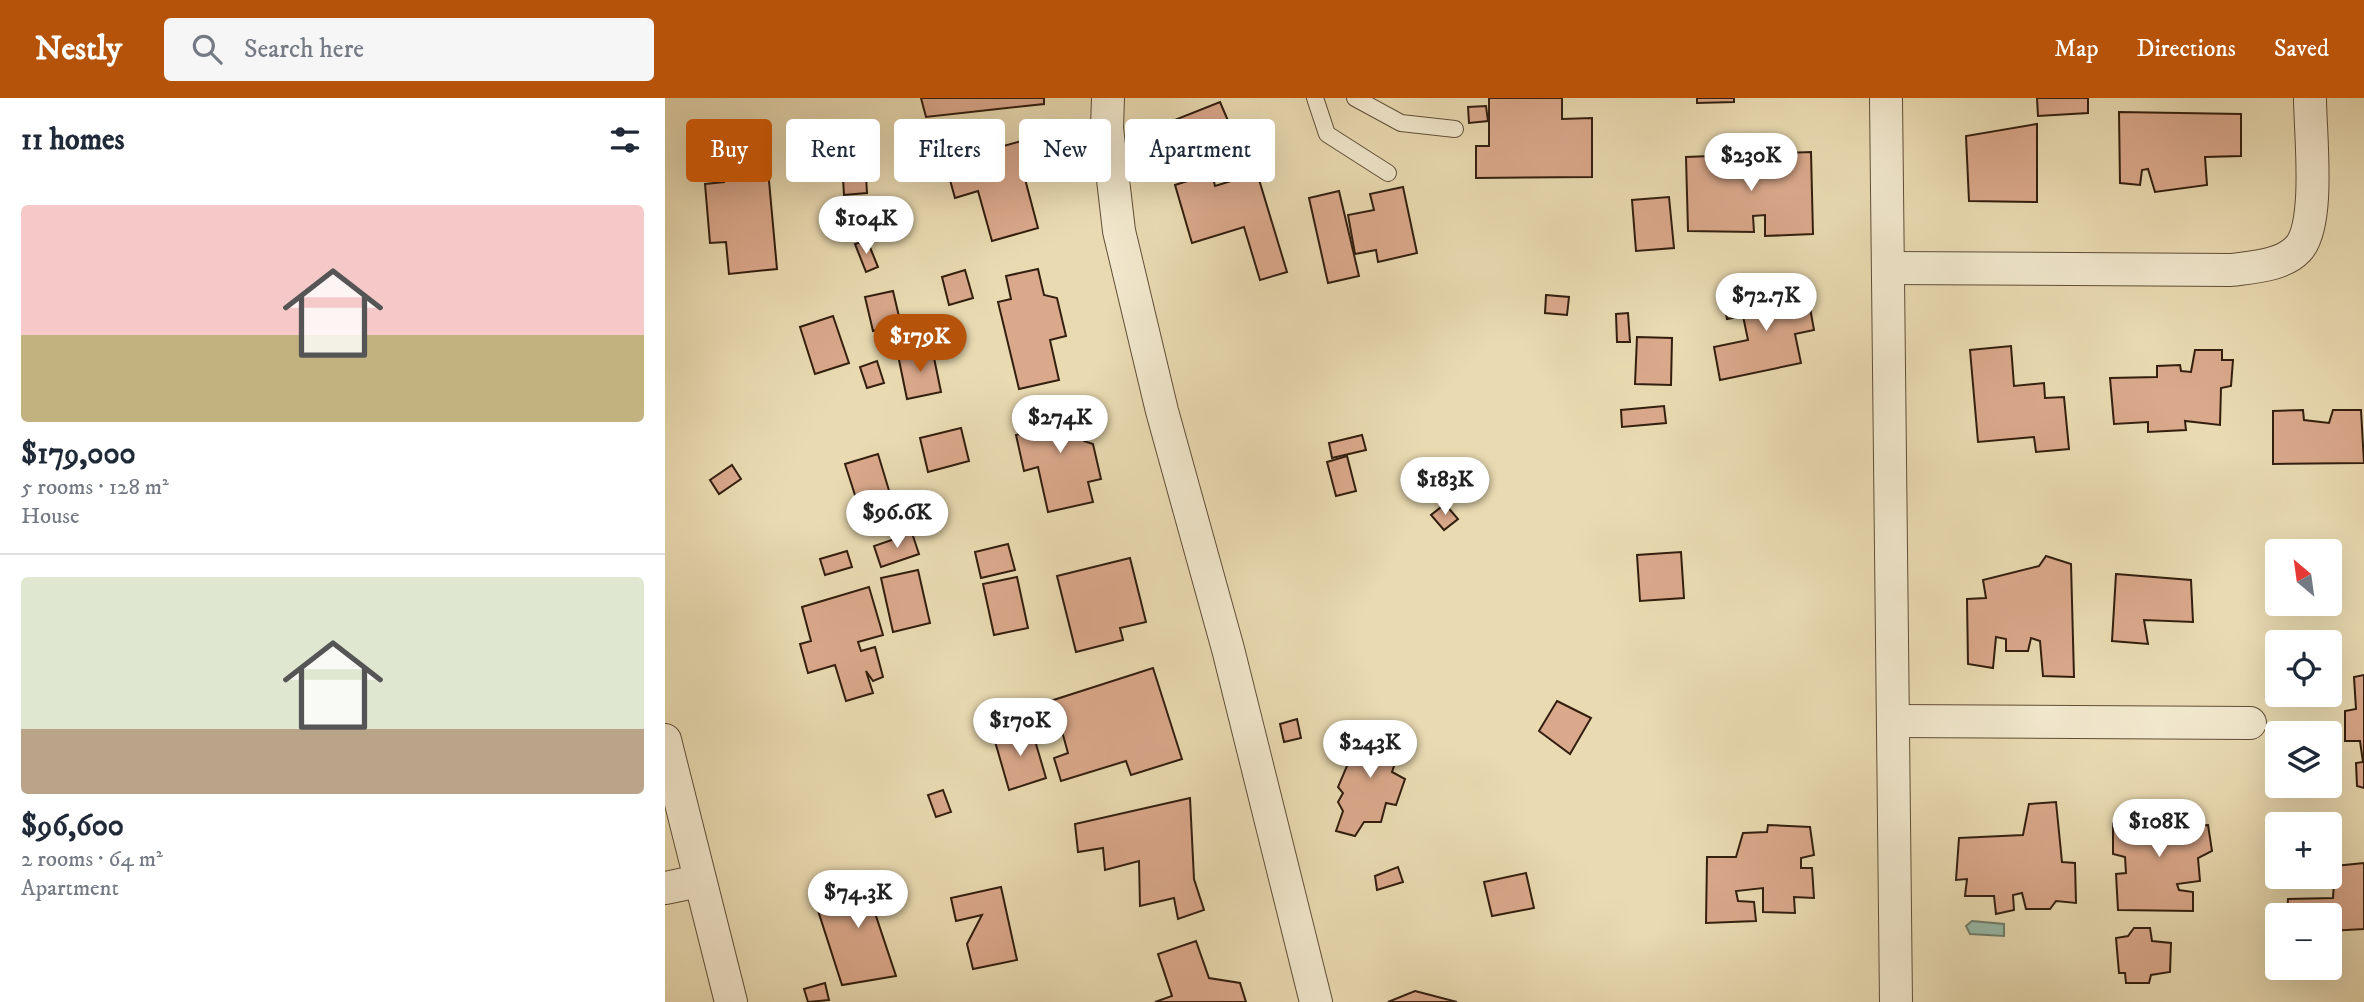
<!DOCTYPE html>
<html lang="en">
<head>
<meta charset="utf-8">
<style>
	:root { --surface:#fff; --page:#f6f6f7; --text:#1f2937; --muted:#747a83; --line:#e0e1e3; --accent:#b45309 }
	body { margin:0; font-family:"IM FELL DW Pica",serif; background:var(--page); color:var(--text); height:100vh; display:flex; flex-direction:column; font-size:26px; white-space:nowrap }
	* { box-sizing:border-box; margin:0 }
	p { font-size:23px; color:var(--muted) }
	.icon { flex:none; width:38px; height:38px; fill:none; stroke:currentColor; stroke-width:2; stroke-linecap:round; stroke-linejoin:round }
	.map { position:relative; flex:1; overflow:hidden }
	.details { display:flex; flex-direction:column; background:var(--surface); width:665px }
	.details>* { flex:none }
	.top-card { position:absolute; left:21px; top:21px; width:665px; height:63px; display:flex; gap:14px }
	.needle { width:46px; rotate:331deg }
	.buttons { position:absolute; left:1600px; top:441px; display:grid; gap:14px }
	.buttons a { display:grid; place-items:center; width:77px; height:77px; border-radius:7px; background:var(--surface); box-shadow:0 7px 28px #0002; font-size:35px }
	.price { position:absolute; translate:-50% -60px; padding:0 16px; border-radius:24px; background:#fff; color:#222; font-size:23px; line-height:46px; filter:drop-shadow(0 2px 4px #0008) }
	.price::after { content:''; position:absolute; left:50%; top:42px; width:21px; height:16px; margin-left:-10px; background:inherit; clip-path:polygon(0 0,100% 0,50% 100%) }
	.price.selected { background:var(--accent); color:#fff }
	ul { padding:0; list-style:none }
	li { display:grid; align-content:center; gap:14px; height:371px; padding:0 21px }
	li+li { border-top:2px solid var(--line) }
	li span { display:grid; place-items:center; height:217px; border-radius:7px; color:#555 }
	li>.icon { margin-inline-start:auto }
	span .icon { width:126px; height:126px; fill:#fffc; stroke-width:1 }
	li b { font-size:30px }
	h2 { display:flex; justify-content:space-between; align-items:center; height:84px; padding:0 21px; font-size:30px }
	.pill { padding:0 24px; border-radius:7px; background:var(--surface); box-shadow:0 7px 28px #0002; font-size:24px; line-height:63px }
	.pill.selected { background:var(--accent); color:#fff }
	header { display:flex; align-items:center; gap:42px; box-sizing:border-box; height:98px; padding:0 35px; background:var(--accent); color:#fff }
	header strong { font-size:33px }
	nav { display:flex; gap:38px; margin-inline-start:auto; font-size:24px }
	.search { width:490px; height:63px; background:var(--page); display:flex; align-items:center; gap:18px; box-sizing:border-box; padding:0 24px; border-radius:7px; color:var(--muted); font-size:26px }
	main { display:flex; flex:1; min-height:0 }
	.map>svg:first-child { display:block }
	.water { fill:#97bbaa; stroke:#6f7d6c; stroke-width:2 }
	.building { fill:#daa88b; stroke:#331f0f; stroke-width:2 }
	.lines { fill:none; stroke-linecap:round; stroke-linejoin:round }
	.service-casing { stroke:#604e38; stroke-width:18 }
	.minor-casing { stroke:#604e38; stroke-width:34 }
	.service { stroke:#f1e7cc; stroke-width:16 }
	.minor { stroke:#f1e7cc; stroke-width:32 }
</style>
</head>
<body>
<header>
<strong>Nestly</strong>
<div class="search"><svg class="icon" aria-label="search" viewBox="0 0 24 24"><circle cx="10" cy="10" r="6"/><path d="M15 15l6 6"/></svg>Search here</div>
<nav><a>Map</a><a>Directions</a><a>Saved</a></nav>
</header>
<main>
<section class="details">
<h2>11 homes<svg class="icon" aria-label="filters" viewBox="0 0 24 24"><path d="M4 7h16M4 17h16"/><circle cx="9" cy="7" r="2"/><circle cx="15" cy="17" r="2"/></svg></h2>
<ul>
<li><span style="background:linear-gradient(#f6c9c9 60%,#c2b280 0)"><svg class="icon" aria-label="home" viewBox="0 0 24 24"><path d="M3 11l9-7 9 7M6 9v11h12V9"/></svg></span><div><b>$179,000</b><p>5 rooms · 128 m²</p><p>House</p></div></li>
<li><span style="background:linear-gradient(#dfe7d0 70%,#b9a48a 0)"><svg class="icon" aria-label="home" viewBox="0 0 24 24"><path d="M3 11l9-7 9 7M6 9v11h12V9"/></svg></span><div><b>$96,600</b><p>2 rooms · 64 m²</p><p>Apartment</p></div></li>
</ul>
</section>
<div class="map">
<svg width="1699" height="904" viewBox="0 0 1699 904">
	<rect width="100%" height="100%" fill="#e9dab1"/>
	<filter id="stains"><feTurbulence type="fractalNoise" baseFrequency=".00286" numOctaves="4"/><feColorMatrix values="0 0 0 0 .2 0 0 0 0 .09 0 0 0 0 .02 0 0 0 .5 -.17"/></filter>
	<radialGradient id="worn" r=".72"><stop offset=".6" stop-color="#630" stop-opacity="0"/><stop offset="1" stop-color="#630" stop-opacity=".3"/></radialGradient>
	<polygon class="water" points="1307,823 1339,826 1339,838 1305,836 1301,828"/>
	<g class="building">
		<polygon points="256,0 379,0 379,6 261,19"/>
		<polygon points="824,0 897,0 897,21 927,20 927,79 811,80 811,48 824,48"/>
		<polygon points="1032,0 1069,0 1069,4 1032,5"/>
		<polygon points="1372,0 1423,0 1423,15 1373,18"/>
		<polygon points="555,4 564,25 506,48 497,27"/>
		<polygon points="821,8 823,23 804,25 803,9"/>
		<polygon points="1454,14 1576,16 1576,58 1540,59 1542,87 1490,94 1483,71 1477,72 1475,87 1455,85"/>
		<polygon points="1372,26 1372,104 1304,103 1301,38"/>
		<polygon points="364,41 373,78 360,81 373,130 327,143 313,93 290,100 280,64"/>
		<polygon points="101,50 112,171 64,176 61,144 45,145 40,86 59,84 56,54"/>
		<polygon points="1146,54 1148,136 1100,138 1100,117 1088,118 1089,134 1023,133 1021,59"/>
		<polygon points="200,62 202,95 179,97 177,63"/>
		<polygon points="547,75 550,88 592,75 622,174 595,182 579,129 527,145 510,87"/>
		<polygon points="738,89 752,155 713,164 711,152 690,156 683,117 709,112 705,96"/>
		<polygon points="674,93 694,178 663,185 644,100"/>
		<polygon points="1004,99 1009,150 971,153 967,102"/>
		<polygon points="202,142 213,169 201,174 190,146"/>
		<polygon points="373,171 379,197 392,200 401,238 385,242 394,282 354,291 333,204 346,201 341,178"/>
		<polygon points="300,172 308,200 284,207 277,179"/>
		<polygon points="1141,188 1149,232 1130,236 1136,265 1055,282 1049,249 1083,242 1078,218 1062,221 1059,205"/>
		<polygon points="228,193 236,227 208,233 200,199"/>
		<polygon points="881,197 904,199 902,217 880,215"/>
		<polygon points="963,215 965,244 952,244 951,216"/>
		<polygon points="168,218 184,265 150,276 135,229"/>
		<polygon points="972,239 1007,240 1006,287 970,286"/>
		<polygon points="1346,248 1349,288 1379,285 1380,300 1399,299 1404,351 1371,354 1369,339 1313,344 1305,252"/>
		<polygon points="267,250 276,294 242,301 233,257"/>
		<polygon points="1530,252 1557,252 1557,262 1568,262 1566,288 1556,290 1555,327 1520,323 1521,332 1483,334 1483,324 1449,326 1445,280 1492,279 1492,268 1515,267 1516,273 1526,274"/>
		<polygon points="212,263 219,285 202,290 195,269"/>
		<polygon points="409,299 419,343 428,346 436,381 423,384 428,404 383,414 373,369 359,373 351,337 375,331 370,307"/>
		<polygon points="999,308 1001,325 957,329 956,312"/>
		<polygon points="1638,312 1639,322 1664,325 1668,312 1696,312 1699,365 1608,366 1608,313"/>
		<polygon points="296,330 304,363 263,374 255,340"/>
		<polygon points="697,337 701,352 667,360 664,345"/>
		<polygon points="213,356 229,409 197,419 180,366"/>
		<polygon points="682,358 691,393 671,398 662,364"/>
		<polygon points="67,367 76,381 54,396 45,382"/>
		<polygon points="780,406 793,421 779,432 766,417"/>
		<polygon points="247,435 254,456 216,469 209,448"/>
		<polygon points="343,446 350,472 316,480 310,454"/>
		<polygon points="182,453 187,469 160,477 155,461"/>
		<polygon points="1016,454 1019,500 975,503 972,457"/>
		<polygon points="1381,458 1406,466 1409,579 1378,578 1375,543 1366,540 1363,553 1341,553 1341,541 1331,539 1328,570 1303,566 1302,501 1321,500 1318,482 1374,468"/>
		<polygon points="465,460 481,524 455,530 458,542 411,554 392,478"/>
		<polygon points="253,472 265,525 228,534 216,480"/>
		<polygon points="1451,476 1526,482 1528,524 1479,522 1483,546 1447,543"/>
		<polygon points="352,479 363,530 329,537 318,486"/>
		<polygon points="204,489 218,537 193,544 196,553 210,549 218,579 208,583 201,573 208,595 181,603 170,567 143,575 135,546 146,543 137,509"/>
		<polygon points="488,570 517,661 466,677 461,663 396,683 389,660 403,655 396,630 384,633 376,606"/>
		<polygon points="1699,577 1699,690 1692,688 1691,665 1698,664 1695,643 1680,643 1680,613 1691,611 1689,579"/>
		<polygon points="892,603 926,620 905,656 874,633"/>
		<polygon points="632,621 636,640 619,644 615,626"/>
		<polygon points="699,628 739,638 727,674 740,681 731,707 721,705 716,724 699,724 690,738 671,733 678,713 673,704 678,695 673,689"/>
		<polygon points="366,629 381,680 344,692 329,640"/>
		<polygon points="278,692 286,714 271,719 263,697"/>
		<polygon points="525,700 529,781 539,812 513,821 509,800 475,808 474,763 440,772 438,750 413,754 410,726"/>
		<polygon points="1391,704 1397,764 1410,765 1411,805 1391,803 1385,811 1361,811 1357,795 1348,797 1349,812 1331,816 1329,798 1300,798 1302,781 1291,782 1294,740 1358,737 1364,706"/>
		<polygon points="1524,705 1525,728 1543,727 1547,753 1533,760 1535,783 1512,786 1514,792 1528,794 1528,813 1453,812 1451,776 1461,775 1460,759 1448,756 1448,725 1482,720 1485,706"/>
		<polygon points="1103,727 1145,729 1149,757 1136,760 1136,770 1147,770 1149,800 1129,799 1130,815 1098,814 1098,790 1071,793 1073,803 1089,804 1091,823 1041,825 1042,759 1071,759 1078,735 1102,734"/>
		<polygon points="1699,765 1699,831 1664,833 1664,817 1622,817 1623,801 1668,800 1670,768"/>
		<polygon points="733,769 738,784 712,792 710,778"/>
		<polygon points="861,775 869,810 827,818 819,784"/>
		<polygon points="228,781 236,804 208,809 231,878 177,887 148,797"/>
		<polygon points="336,789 352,862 308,871 302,846 317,817 291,823 286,800"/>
		<polygon points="1469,830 1485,830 1487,843 1506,845 1505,874 1486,877 1484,885 1461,885 1460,875 1454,875 1451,840 1463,838"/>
		<polygon points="531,843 544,880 575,885 581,904 490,904 507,898 493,856"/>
		<polygon points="160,885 164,902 143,904 139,891"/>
		<polygon points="750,893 792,904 723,904"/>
	</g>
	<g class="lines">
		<defs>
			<g id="service">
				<polyline points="650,0 662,36 723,75"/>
				<polyline points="690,0 736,25 790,31"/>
			</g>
			<g id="minor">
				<polyline points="443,0 442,30 454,133 497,313 563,551 651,904"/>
				<polyline points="1221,0 1231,904"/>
				<path d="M1224,170L1566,172C1588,169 1617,168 1633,151C1656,127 1645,34 1645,0"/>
				<polyline points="1230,623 1585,625"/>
				<polyline points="0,642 66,904"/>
				<polyline points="0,790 34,783"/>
			</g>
		</defs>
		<use href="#service" class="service-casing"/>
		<use href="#minor" class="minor-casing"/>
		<use href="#service" class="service"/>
		<use href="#minor" class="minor"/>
	</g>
	<rect width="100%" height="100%" filter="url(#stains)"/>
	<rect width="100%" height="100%" fill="url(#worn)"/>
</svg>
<div class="buttons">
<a><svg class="needle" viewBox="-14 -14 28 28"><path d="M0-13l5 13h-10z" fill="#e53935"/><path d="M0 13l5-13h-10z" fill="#747a83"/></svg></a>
<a><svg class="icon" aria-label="locate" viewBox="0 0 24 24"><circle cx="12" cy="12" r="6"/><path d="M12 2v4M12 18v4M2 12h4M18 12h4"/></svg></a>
<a><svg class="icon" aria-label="layers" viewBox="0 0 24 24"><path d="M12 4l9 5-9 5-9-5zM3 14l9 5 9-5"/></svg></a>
<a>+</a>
<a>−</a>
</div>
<b class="price" style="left:1086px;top:95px">$230K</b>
<b class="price" style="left:201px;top:158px">$104K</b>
<b class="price" style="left:1101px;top:235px">$72.7K</b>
<b class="price selected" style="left:255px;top:276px">$179K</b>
<b class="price" style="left:395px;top:357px">$274K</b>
<b class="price" style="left:780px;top:419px">$183K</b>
<b class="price" style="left:232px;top:452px">$96.6K</b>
<b class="price" style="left:355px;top:660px">$170K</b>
<b class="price" style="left:705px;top:682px">$243K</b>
<b class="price" style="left:1494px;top:761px">$108K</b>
<b class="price" style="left:193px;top:832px">$74.3K</b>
<div class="top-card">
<a class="pill selected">Buy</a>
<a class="pill">Rent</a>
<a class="pill">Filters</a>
<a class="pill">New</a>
<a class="pill">Apartment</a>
</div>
</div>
</main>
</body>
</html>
